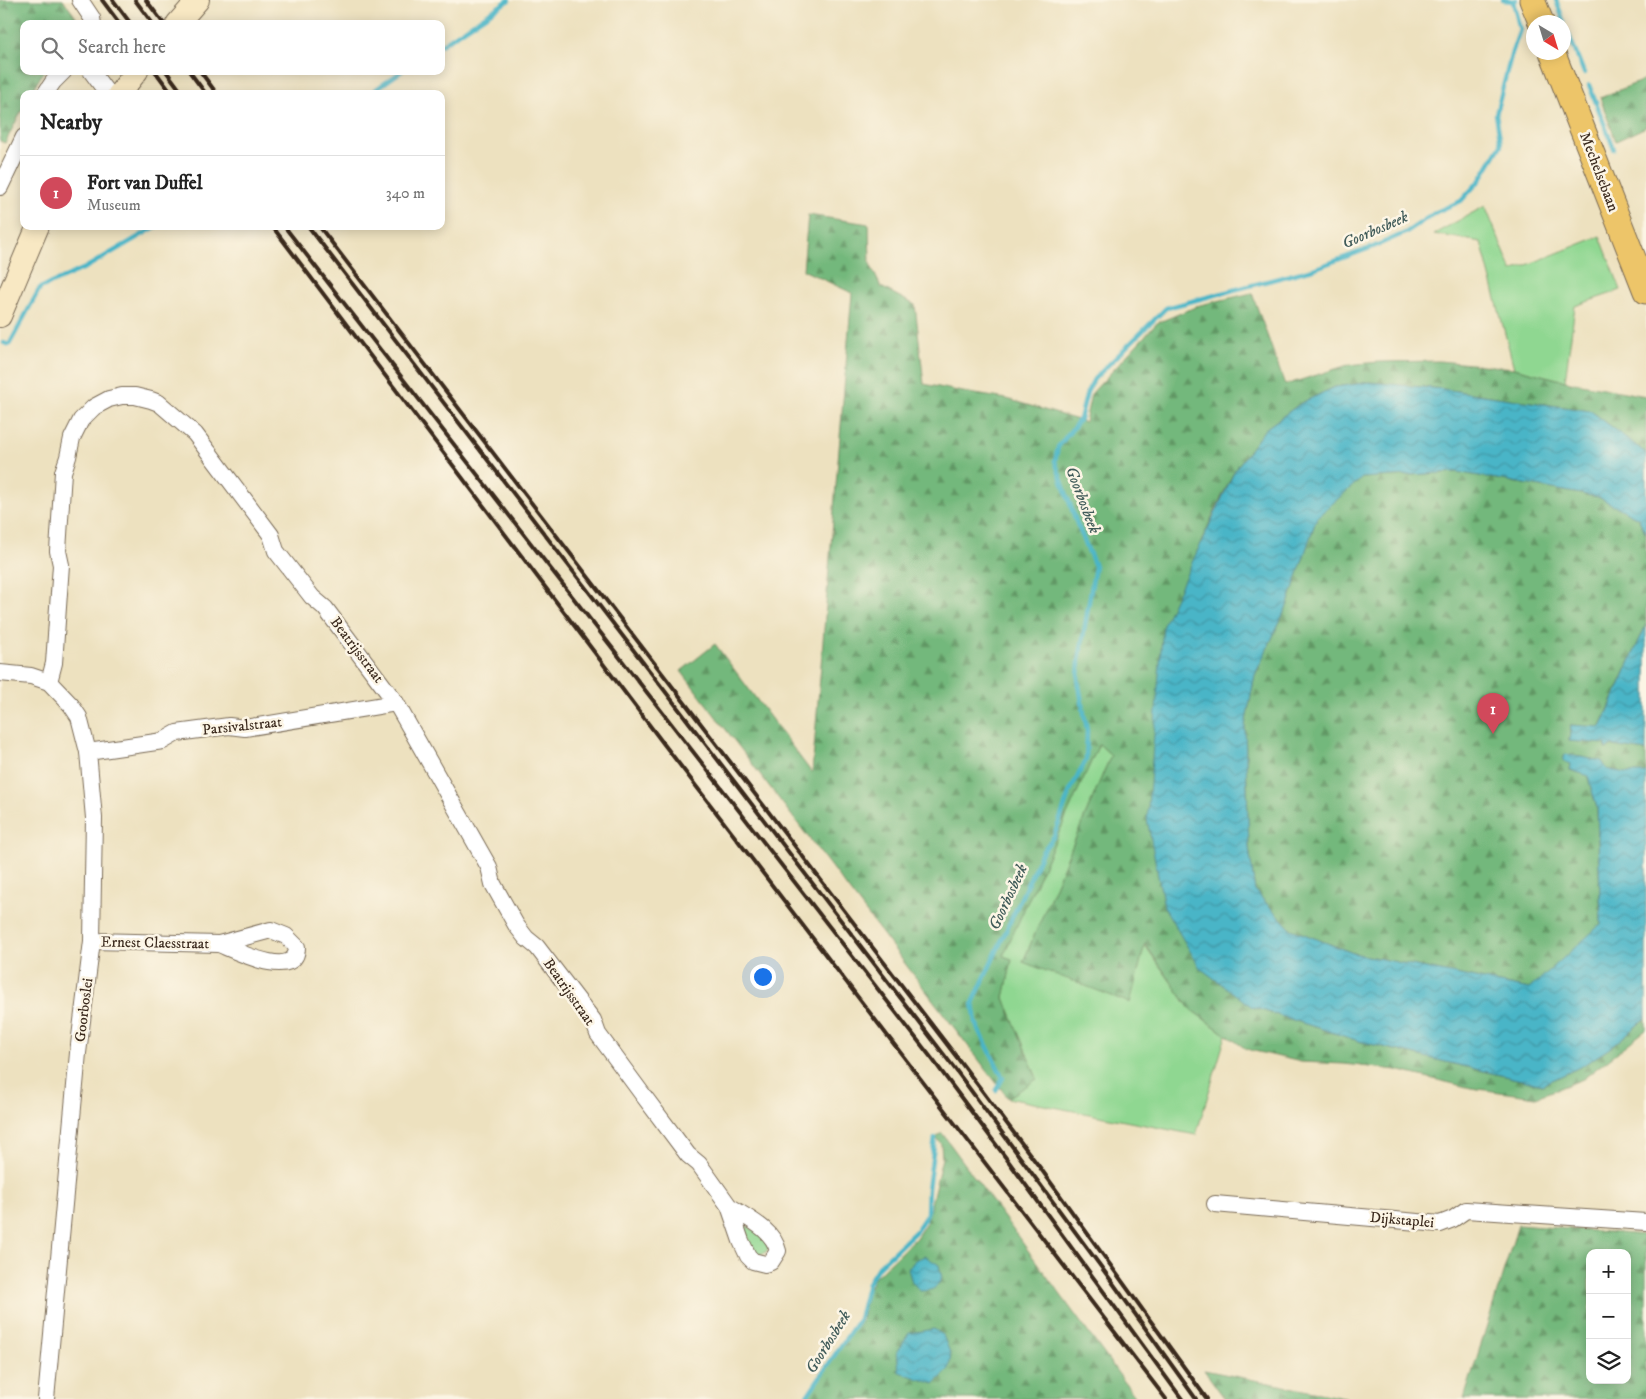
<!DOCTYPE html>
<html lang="en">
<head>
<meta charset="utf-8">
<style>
	:root { --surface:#fff; --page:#f2f2f2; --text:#222; --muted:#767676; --line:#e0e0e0; --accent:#d1495b }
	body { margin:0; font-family:"IM FELL DW Pica",serif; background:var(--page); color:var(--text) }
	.controls { position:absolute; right:15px; bottom:15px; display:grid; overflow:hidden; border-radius:10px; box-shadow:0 2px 12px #0003 }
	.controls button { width:45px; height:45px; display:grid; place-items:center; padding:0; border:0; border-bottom:1px solid var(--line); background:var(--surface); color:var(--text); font:25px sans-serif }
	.compass { position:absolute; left:1526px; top:15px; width:45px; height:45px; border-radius:50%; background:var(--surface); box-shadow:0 2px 12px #0003; rotate:142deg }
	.you { position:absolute; left:762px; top:976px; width:18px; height:18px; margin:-12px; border:4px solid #fff; border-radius:50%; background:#1a73e8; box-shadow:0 0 0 8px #1a73e833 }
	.badge { display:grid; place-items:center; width:32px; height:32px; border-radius:50%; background:var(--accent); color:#fff; font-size:16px; font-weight:700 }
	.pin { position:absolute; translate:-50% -41px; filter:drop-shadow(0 1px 2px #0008) }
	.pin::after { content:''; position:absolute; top:26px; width:18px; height:15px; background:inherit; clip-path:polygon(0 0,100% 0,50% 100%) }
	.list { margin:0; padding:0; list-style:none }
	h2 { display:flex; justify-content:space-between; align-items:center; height:65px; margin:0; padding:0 20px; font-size:21px }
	h2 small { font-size:16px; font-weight:400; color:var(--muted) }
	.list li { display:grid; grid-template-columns:32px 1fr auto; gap:15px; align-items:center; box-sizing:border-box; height:75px; padding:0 20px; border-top:1px solid var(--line) }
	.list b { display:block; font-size:19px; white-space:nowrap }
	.list p { margin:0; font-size:16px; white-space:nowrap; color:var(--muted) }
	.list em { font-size:16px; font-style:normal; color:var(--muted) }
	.icon { flex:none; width:28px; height:28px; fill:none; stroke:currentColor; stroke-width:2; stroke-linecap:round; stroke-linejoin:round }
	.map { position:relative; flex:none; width:1646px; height:1399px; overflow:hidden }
	.search { position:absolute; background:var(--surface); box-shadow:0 2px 12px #0003; left:20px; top:20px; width:425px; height:55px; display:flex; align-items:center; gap:12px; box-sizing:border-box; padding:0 18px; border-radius:10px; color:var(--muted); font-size:19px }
	.panel { position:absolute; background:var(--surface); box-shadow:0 2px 12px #0003; left:20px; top:90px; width:425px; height:140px; border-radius:10px }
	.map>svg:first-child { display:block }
</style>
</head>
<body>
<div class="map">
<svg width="1646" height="1399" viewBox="0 0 1646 1399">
	<defs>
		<pattern id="forest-firs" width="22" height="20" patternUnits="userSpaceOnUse" patternTransform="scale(1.25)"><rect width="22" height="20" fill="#73b87b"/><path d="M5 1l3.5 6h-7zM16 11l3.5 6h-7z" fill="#609664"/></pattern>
		<pattern id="water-waves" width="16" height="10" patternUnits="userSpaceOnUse" patternTransform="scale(1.25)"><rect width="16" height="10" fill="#4ab5c7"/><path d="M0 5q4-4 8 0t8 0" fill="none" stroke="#3f93a1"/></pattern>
	</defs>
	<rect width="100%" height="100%" fill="#fcf5e5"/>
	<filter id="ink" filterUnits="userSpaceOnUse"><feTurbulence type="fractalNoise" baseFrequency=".02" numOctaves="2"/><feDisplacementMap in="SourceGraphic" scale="10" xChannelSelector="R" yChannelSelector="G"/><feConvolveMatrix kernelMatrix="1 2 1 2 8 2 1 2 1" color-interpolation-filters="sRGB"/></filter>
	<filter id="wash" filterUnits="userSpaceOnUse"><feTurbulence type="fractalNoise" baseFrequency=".0096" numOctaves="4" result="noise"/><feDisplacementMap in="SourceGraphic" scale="20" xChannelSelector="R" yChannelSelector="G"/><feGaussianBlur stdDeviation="1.12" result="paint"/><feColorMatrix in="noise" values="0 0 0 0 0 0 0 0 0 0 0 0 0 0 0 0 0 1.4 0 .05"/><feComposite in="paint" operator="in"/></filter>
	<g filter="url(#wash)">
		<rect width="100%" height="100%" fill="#ede1bf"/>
		<g fill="#8fd791" stroke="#658058">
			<path d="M 1485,206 L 1512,271 L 1600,236 L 1621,290 L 1575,306 L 1565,381 L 1514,368 L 1481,242 L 1434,234 Z"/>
			<path d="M 1099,744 L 1111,755 L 1023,962 L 1144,944 L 1190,1009 L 1226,1035 L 1196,1135 L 1008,1098 L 1037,1078 L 1004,998 L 1012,959 L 1003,956 Z"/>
			<path d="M 741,1222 L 763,1236 L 769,1247 L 766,1252 L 758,1255 L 754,1253 Z"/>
		</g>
		<g fill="url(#forest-firs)" stroke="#57714c" fill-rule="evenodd">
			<path d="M 0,0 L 63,0 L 78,20 L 78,24 L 24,24 L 24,71 L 44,71 L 30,94 L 24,94 L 24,106 L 5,143 L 0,141 Z"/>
			<path d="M 1646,79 L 1646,127 L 1616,141 L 1600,98 Z"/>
			<path d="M 808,215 L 869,224 L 870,264 L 881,287 L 915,305 L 924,384 L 963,392 L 1007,399 L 1085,422 L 1091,394 L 1157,323 L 1200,305 L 1252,293 L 1285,385 L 1348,365 L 1378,362 L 1439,361 L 1514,368 L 1565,381 L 1646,396 L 1646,453 L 1591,411 L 1443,389 L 1370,382 L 1335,387 L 1301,403 L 1265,429 L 1235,470 L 1216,508 L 1197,552 L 1252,1007 L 1362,1042 L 1542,1085 L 1582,1066 L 1610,1048 L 1646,1018 L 1646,1030 L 1583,1079 L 1536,1097 L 1471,1088 L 1396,1070 L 1344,1064 L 1301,1062 L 1246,1049 L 1190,1009 L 1145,944 L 1130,1003 L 1023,962 L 1111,755 L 1099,744 L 1003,956 L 1012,959 L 1004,998 L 1037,1079 L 1008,1098 L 681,671 L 715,644 L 812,773 L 852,293 L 803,270 Z"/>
			<path d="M 1457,472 L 1598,497 L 1638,518 L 1646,533 L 1646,625 L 1600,728 L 1571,725 L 1569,741 L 1606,744 L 1605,749 L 1613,746 L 1646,751 L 1646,773 L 1626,773 L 1607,769 L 1602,761 L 1565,754 L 1563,760 L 1571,764 L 1570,770 L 1589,775 L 1589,781 L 1597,808 L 1601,925 L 1529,989 L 1353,953 L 1291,929 L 1255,891 L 1249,847 L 1245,726 L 1255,675 L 1288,604 L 1317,517 L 1361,478 Z"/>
			<path d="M 942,1133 L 1137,1399 L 806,1399 L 853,1330 L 862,1320 L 867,1293 L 874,1278 L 916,1238 L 927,1221 L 942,1158 L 941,1144 L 936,1138 Z"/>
			<path d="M 1518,1225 L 1646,1235 L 1646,1399 L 1464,1399 ZM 1590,1253 L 1627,1253 L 1627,1380 L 1590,1380 Z"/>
			<path d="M 1204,1370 L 1349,1399 L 1225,1399 Z"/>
		</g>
		<g fill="url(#water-waves)" stroke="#427072">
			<path d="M 1370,382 L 1443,389 L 1591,411 L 1646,453 L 1646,533 L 1638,518 L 1598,497 L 1457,472 L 1362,478 L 1317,517 L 1288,604 L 1255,675 L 1245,726 L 1249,847 L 1255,891 L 1291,929 L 1353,953 L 1529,989 L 1601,924 L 1597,808 L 1589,781 L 1589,776 L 1570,770 L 1571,764 L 1563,761 L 1565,754 L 1602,761 L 1607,769 L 1626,773 L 1646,773 L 1646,1018 L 1610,1048 L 1582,1066 L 1542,1085 L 1362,1042 L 1252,1007 L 1200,968 L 1164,907 L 1147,819 L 1163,625 L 1235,470 L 1265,429 L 1301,403 L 1335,387 Z"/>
			<path d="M 1646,625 L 1646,751 L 1613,746 L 1605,749 L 1606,744 L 1569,741 L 1571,725 L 1601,727 Z"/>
			<path d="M 925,1256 L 939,1265 L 942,1278 C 936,1289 933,1291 920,1291 L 912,1282 L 908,1269 L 915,1260 Z"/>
			<path d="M 934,1329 L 943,1335 L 951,1355 L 949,1370 L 934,1384 L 899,1372 L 897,1351 L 909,1333 Z"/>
		</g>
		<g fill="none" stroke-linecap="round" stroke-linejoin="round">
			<g stroke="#4ab5c7" stroke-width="4.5">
				<path d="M 1503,0 L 1513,1"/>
				<path d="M 1556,0 L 1564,22"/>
				<path d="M 1569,35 L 1584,73"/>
				<path d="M 441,45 L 509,0"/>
				<path d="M 1589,85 L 1614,149"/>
				<path d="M 369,94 L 402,71"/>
				<path d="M 4,343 L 9,345 L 40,288 L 85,268 L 157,226"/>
				<path d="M 996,1090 L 1003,1078 L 976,1023 L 973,1003 L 1042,852 L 1054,836 L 1070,791 L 1086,760 L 1087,730 L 1078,680 L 1079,661 L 1095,566 L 1077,524 L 1055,461 L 1058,447 L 1080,419 L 1087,392 L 1094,379 L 1166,308 L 1313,269 L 1373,247 L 1405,233 L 1436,212 L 1461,201 L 1480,180 L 1501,145 L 1496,114 L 1512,52 L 1520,30 L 1513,1 L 1516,0"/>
				<path d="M 805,1399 L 859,1319 L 868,1283 L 878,1267 L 916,1231 L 927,1214 L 928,1189 L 935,1138"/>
			</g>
		</g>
	</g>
	<g filter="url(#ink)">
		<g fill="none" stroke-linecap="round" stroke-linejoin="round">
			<defs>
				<g id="street">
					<path d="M 80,0 L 92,18 L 93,24"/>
					<path d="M 91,71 L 108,94"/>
					<path d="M 45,94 L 53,82 L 64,71"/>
					<path d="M 0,187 L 24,137"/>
					<path d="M 0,673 L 31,676 L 49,682 L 71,705 L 79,717 L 88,752 L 94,818 L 92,941 L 78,1053 L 46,1399"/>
					<path d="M 49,682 L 54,663 L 61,565 L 58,551 L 63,472 L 68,457 L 72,438 L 81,420 L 94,407 L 109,399 L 122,396 L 135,396 L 151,400 L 159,403 L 195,434 L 271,535 L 276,551 L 312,597 L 325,608 L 396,703 L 489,867 L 493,884 L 516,925 L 526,938 L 537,947 L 593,1020 L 598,1034 L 640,1091 L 688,1155 L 699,1164 L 729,1206 L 741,1241 L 748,1256 L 753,1261 L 765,1264 L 771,1262 L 778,1251 C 773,1229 747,1218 729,1206"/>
					<path d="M 88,752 L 163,741 L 177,733 L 229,726 L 245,728 L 396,703"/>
					<path d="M 92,941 L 219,944 L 271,930 L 286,936 L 297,947 C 297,982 234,950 219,944"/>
					<path d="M 1215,1204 L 1440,1224 L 1453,1219 L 1466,1210 L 1646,1222"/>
				</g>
				<g id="secondary">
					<path d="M 177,24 L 198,0"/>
					<path d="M 119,94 L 137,71"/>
					<path d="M 0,316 L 38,226"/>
				</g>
				<g id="primary">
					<path d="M 1532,0 L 1541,22"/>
					<path d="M 1552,52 L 1646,291"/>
				</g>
			</defs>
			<use href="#street" stroke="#796a56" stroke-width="18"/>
			<use href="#secondary" stroke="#796a56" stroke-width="24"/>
			<use href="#primary" stroke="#796a56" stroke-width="27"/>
			<use href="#street" stroke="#fff" stroke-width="16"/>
			<use href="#secondary" stroke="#f8e8c3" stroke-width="22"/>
			<use href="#primary" stroke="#edc569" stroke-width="25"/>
			<g stroke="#3b2a1e" stroke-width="4">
				<path d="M 102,0 L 120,24"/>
				<path d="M 113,0 L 131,24"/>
				<path d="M 135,0 L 153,24"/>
				<path d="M 146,0 L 164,24"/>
				<path d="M 155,71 L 172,94"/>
				<path d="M 166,71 L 183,94"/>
				<path d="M 189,71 L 206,94"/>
				<path d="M 200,71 L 217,94"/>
				<path d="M 272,226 L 663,743 L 1166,1399"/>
				<path d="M 284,226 L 933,1060 L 1009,1162 L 1182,1399"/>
				<path d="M 308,226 L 955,1069 L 1110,1279 L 1196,1399"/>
				<path d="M 319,226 L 962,1064 L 1041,1169 L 1207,1399"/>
			</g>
		</g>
	</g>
	<g text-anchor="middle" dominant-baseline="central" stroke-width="5" stroke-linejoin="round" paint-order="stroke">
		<g font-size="15" fill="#3b2a1e" stroke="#fcf5e5">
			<text transform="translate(1599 172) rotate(69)">Mechelsebaan</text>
			<text transform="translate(357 650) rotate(53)">Beatrijsstraat</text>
			<text transform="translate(242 726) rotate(-6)">Parsivalstraat</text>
			<text transform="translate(155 943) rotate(1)">Ernest Claesstraat</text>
			<text transform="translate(569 992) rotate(55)">Beatrijsstraat</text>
			<text transform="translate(84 1010) rotate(-83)">Goorboslei</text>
			<text transform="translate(1402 1220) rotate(5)">Dijkstaplei</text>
		</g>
		<g font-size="16" font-style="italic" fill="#405b59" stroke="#fcf5e5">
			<text transform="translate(1375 230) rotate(-24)">Goorbosbeek</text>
			<text transform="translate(1083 500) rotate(69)">Goorbosbeek</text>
			<text transform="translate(1008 897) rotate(-65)">Goorbosbeek</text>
			<text transform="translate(828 1342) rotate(-58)">Goorbosbeek</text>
		</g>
	</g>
</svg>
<div class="controls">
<button>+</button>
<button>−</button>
<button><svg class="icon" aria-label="layers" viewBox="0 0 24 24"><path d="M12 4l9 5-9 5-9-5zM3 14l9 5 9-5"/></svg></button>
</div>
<svg class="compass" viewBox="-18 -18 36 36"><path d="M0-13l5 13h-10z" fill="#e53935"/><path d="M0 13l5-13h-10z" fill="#767676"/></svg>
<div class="you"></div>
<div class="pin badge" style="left:1493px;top:734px">1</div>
<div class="search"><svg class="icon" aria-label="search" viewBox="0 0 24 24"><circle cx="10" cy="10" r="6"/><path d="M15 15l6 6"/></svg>Search here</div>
<section class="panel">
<h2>Nearby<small></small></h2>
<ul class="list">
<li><span class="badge">1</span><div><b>Fort van Duffel</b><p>Museum</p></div><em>340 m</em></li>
</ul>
</section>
</div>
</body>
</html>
